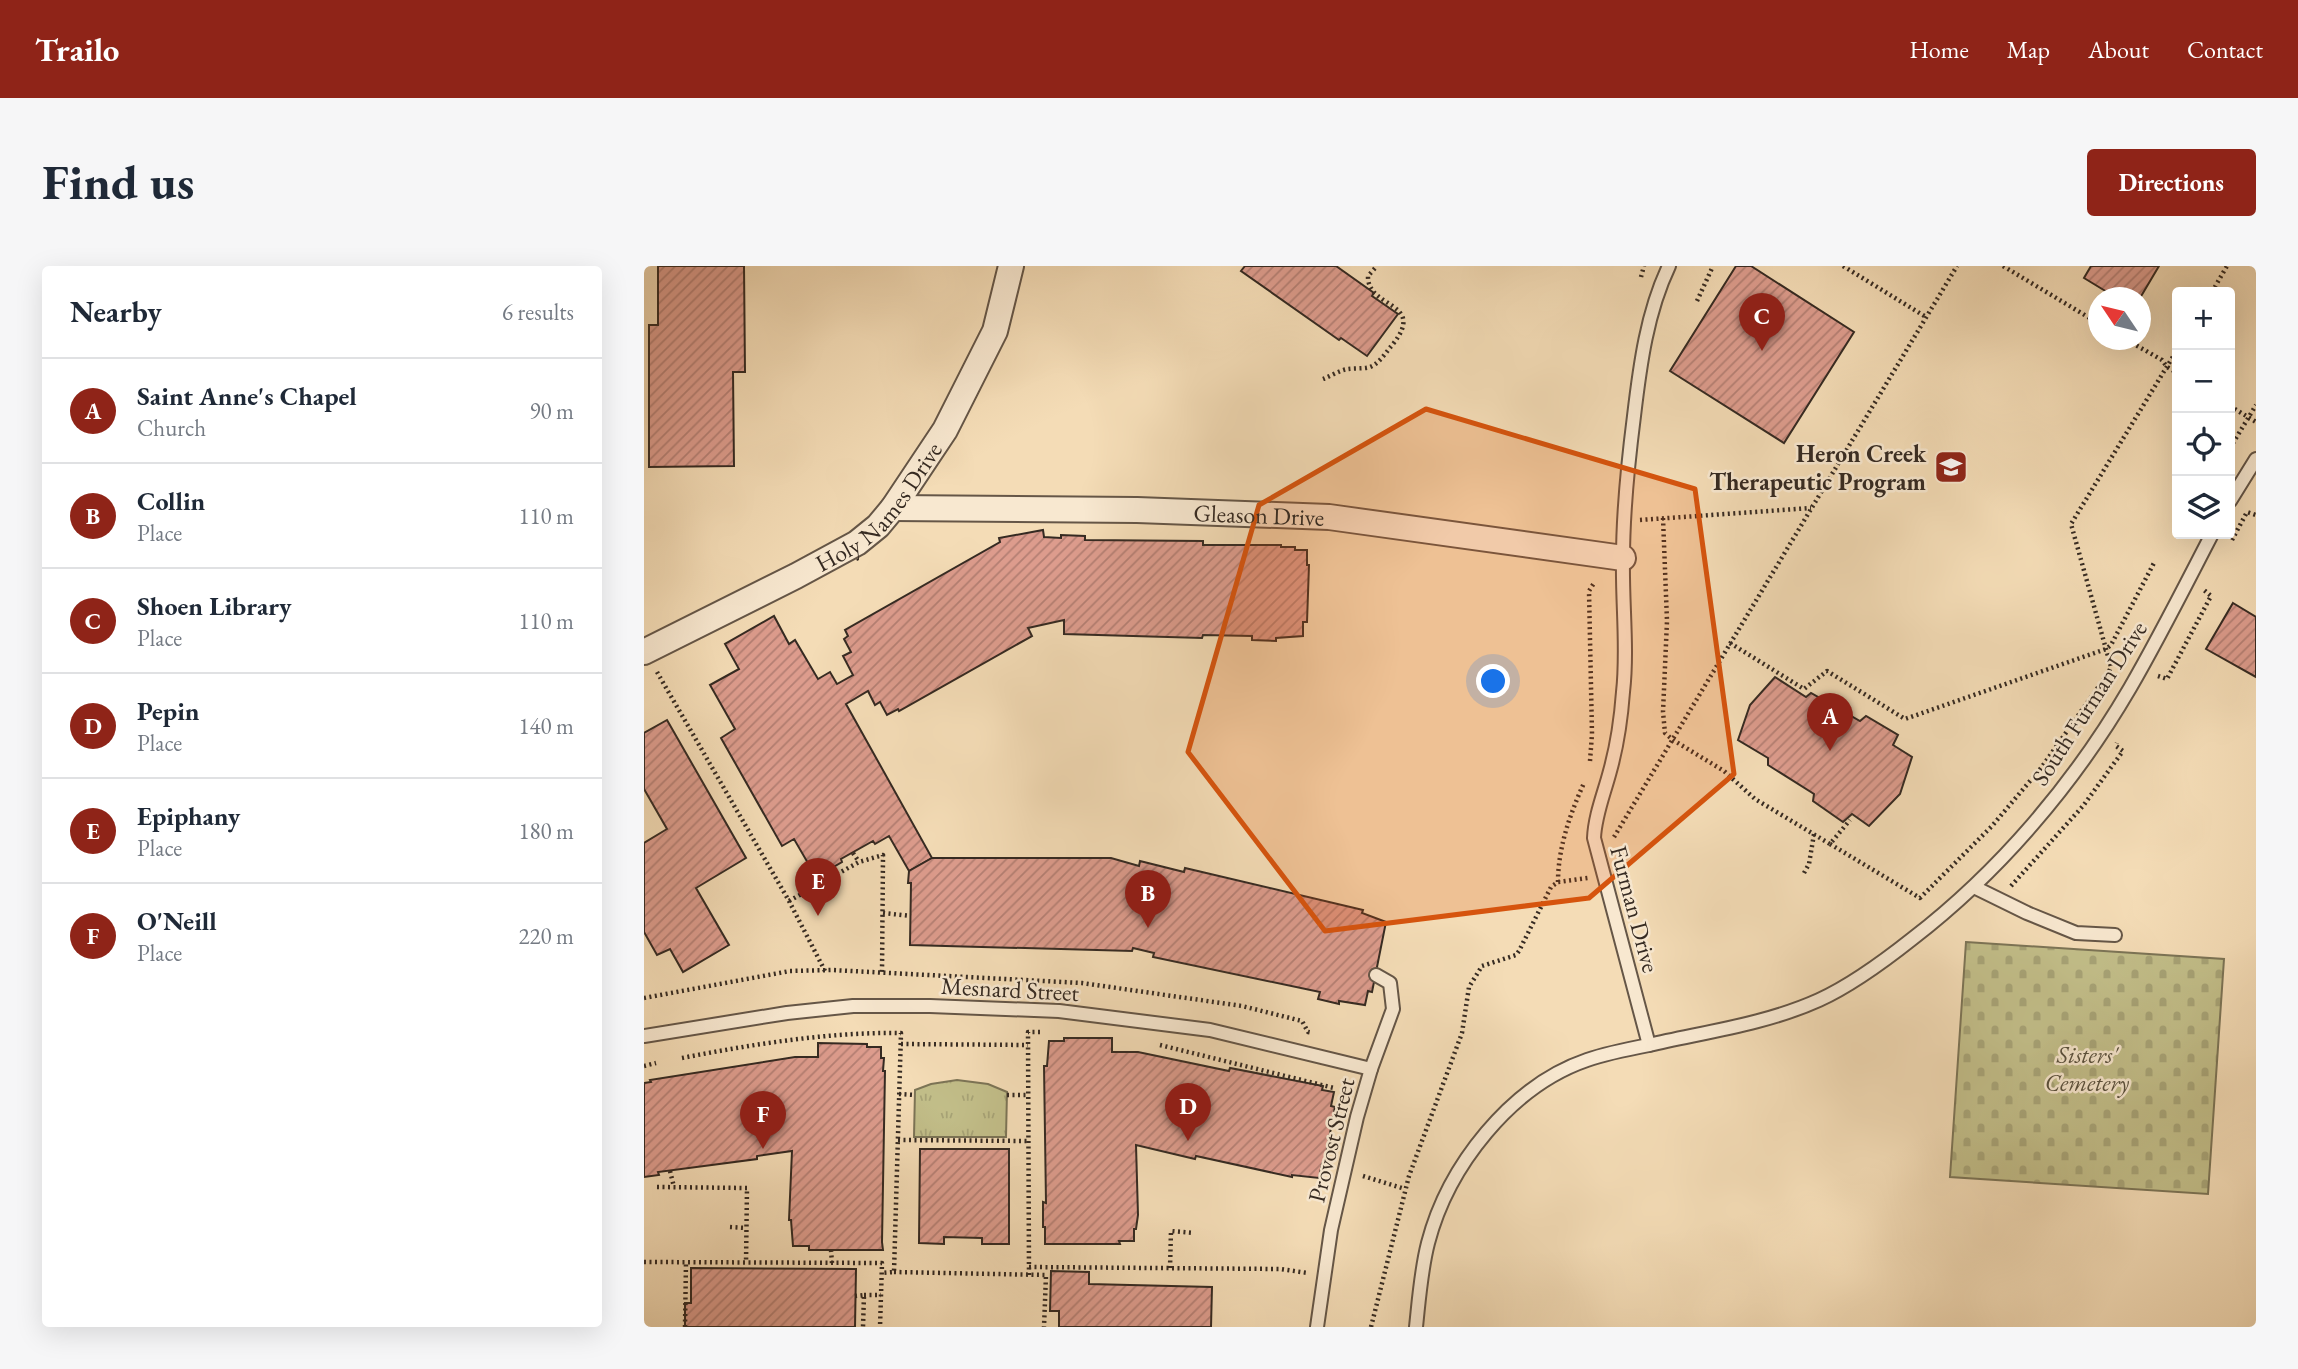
<!DOCTYPE html>
<html lang="en">
<head>
<meta charset="utf-8">
<style>
	:root { --surface:#fff; --page:#f6f6f7; --text:#1f2937; --muted:#747a83; --line:#e0e1e3; --accent:#8f2418 }
	body { margin:0; font-family:"EB Garamond",serif; background:var(--page); color:var(--text) }
	.controls { position:absolute; right:21px; top:21px; display:grid; overflow:hidden; border-radius:7px; box-shadow:0 7px 28px #0002 }
	.controls button { width:63px; height:63px; display:grid; place-items:center; padding:0; border:0; border-bottom:2px solid var(--line); background:var(--surface); color:var(--text); font:35px sans-serif }
	.compass { position:absolute; left:1444px; top:21px; width:63px; height:63px; border-radius:50%; background:var(--surface); box-shadow:0 7px 28px #0002; rotate:305deg }
	.you { position:absolute; left:850px; top:416px; width:24px; height:24px; margin:-18px; border:5px solid #fff; border-radius:50%; background:#1a73e8; box-shadow:0 0 0 10px #1a73e833 }
	.badge { display:grid; place-items:center; width:46px; height:46px; border-radius:50%; background:var(--accent); color:#fff; font-size:23px; font-weight:700 }
	.pin { position:absolute; translate:-50% -58px; filter:drop-shadow(0 2px 4px #0008) }
	.pin::after { content:''; position:absolute; top:37px; width:24px; height:21px; background:inherit; clip-path:polygon(0 0,100% 0,50% 100%) }
	.list { margin:0; padding:0; list-style:none }
	h2 { display:flex; justify-content:space-between; align-items:center; height:91px; margin:0; padding:0 28px; font-size:30px }
	h2 small { font-size:23px; font-weight:400; color:var(--muted) }
	.list li { display:grid; grid-template-columns:46px 1fr auto; gap:21px; align-items:center; box-sizing:border-box; height:105px; padding:0 28px; border-top:2px solid var(--line) }
	.list b { display:block; font-size:26px; white-space:nowrap }
	.list p { margin:0; font-size:23px; white-space:nowrap; color:var(--muted) }
	.list em { font-size:23px; font-style:normal; color:var(--muted) }
	.icon { flex:none; width:38px; height:38px; fill:none; stroke:currentColor; stroke-width:2; stroke-linecap:round; stroke-linejoin:round }
	.map { position:relative; flex:none; width:1612px; height:1061px; overflow:hidden; border-radius:7px }
	header { display:flex; align-items:center; gap:42px; box-sizing:border-box; height:98px; padding:0 35px; background:var(--accent); color:#fff }
	header strong { font-size:33px }
	nav { display:flex; gap:38px; margin-inline-start:auto; font-size:24px }
	.intro { display:flex; align-items:center; justify-content:space-between; box-sizing:border-box; height:168px; padding:0 42px }
	h1 { margin:0; font-size:49px }
	.button { padding:18px 32px; border-radius:7px; background:var(--accent); color:#fff; font-size:24px; font-weight:700 }
	main { display:flex; gap:42px; padding:0 42px }
	aside { flex:1; background:var(--surface); border-radius:7px; box-shadow:0 7px 28px #0002 }
	.map>svg:first-child { display:block }
</style>
</head>
<body>
<header>
<strong>Trailo</strong>
<nav><a>Home</a><a>Map</a><a>About</a><a>Contact</a></nav>
</header>
<div class="intro"><h1>Find us</h1><a class="button">Directions</a></div>
<main>
<aside>
<h2>Nearby<small>6 results</small></h2>
<ul class="list">
<li><span class="badge">A</span><div><b>Saint Anne's Chapel</b><p>Church</p></div><em>90 m</em></li>
<li><span class="badge">B</span><div><b>Collin</b><p>Place</p></div><em>110 m</em></li>
<li><span class="badge">C</span><div><b>Shoen Library</b><p>Place</p></div><em>110 m</em></li>
<li><span class="badge">D</span><div><b>Pepin</b><p>Place</p></div><em>140 m</em></li>
<li><span class="badge">E</span><div><b>Epiphany</b><p>Place</p></div><em>180 m</em></li>
<li><span class="badge">F</span><div><b>O'Neill</b><p>Place</p></div><em>220 m</em></li>
</ul>
</aside>
<div class="map">
<svg width="1612" height="1061" viewBox="0 0 1612 1061">
	<defs>
		<pattern id="grass-tufts" width="24" height="20" patternUnits="userSpaceOnUse" patternTransform="scale(1.75)"><rect width="24" height="20" fill="#c2be89"/><path d="M3 7l-1-3M5 7V3M7 7l1-3M15 17l-1-3M17 17v-4M19 17l1-3" fill="none" stroke="#a7a376"/></pattern>
		<pattern id="cemetery-stones" width="16" height="16" patternUnits="userSpaceOnUse" patternTransform="scale(1.75)"><rect width="16" height="16" fill="#c2be89"/><path d="M2 7V4a2 2 0 0 1 4 0v3zM10 15v-3a2 2 0 0 1 4 0v3z" fill="#a7a376"/></pattern>
		<pattern id="building-hatch" width="6" height="6" patternUnits="userSpaceOnUse" patternTransform="scale(1.75)"><rect width="6" height="6" fill="#dd9c8d"/><path d="M-1 1l2-2M0 6l6-6M5 7l2-2" fill="none" stroke="#b47f73"/></pattern>
	</defs>
	<rect width="100%" height="100%" fill="#f4dcb6"/>
	<filter id="stains"><feTurbulence type="fractalNoise" baseFrequency=".00286" numOctaves="4"/><feColorMatrix values="0 0 0 0 .2 0 0 0 0 .09 0 0 0 0 .02 0 0 0 .5 -.17"/></filter>
	<radialGradient id="worn" r=".72"><stop offset=".6" stop-color="#630" stop-opacity="0"/><stop offset="1" stop-color="#630" stop-opacity=".3"/></radialGradient>
	<path fill="url(#grass-tufts)" stroke="#7c7456" stroke-width="2" d="M 313,814 L 344,818 L 363,826 L 362,871 L 270,871 L 271,824 L 287,818 Z"/>
	<path fill="url(#cemetery-stones)" stroke="#7c7456" stroke-width="2" d="M 1322,676 L 1580,693 L 1564,928 L 1306,911 Z"/>
	<g fill="url(#building-hatch)" stroke="#352a22" stroke-width="2">
		<path d="M 14,0 L 100,0 L 101,106 L 89,106 L 90,200 L 5,201 L 5,59 L 14,59 Z"/>
		<path d="M 601,0 L 692,0 L 730,27 L 728,30 L 754,48 L 723,90 L 697,72 L 695,74 L 597,5 Z"/>
		<path d="M 1092,0 L 1107,0 L 1210,66 L 1140,177 L 1026,105 Z"/>
		<path d="M 1447,0 L 1515,0 L 1496,32 L 1473,32 L 1440,12 Z"/>
		<path d="M 399,264 L 400,271 L 417,272 L 417,269 L 441,270 L 441,274 L 559,275 L 559,279 L 637,279 L 637,281 L 651,281 L 651,284 L 663,284 L 663,299 L 665,299 L 663,356 L 659,356 L 659,370 L 632,372 L 632,375 L 608,374 L 608,370 L 559,369 L 558,372 L 420,368 L 420,354 L 384,362 L 388,370 L 255,445 L 254,443 L 243,449 L 236,436 L 231,439 L 224,425 L 202,438 L 288,592 L 265,605 L 245,570 L 231,578 L 229,575 L 197,593 L 198,596 L 172,611 L 150,573 L 138,580 L 77,472 L 91,463 L 66,419 L 95,403 L 81,378 L 130,350 L 145,378 L 151,374 L 174,413 L 186,406 L 193,418 L 209,409 L 199,390 L 207,386 L 200,373 L 204,370 L 201,364 L 356,276 L 355,272 Z"/>
		<path d="M 1589,337 L 1612,351 L 1612,411 L 1562,383 Z"/>
		<path d="M 1131,411 L 1162,431 L 1167,427 L 1216,455 L 1222,450 L 1254,469 L 1249,479 L 1268,491 L 1256,528 L 1225,560 L 1208,548 L 1199,556 L 1169,535 L 1170,528 L 1124,499 L 1124,492 L 1094,474 L 1106,439 Z"/>
		<path d="M 23,454 L 102,592 L 52,622 L 85,679 L 39,706 L 26,683 L 13,689 L 0,666 L 0,577 L 23,563 L 0,523 L 0,467 Z"/>
		<path d="M 288,592 L 467,592 L 495,600 L 496,595 L 540,606 L 541,602 L 719,644 L 718,647 L 742,656 L 728,726 L 724,725 L 721,739 L 695,735 L 695,738 L 674,733 L 676,726 L 509,691 L 510,687 L 489,682 L 488,685 L 266,679 L 267,617 L 264,617 L 265,605 Z"/>
		<path d="M 420,772 L 468,772 L 468,786 L 494,786 L 585,805 L 586,802 L 679,820 L 678,824 L 690,826 L 687,840 L 691,841 L 680,899 L 678,898 L 675,912 L 648,909 L 648,911 L 552,890 L 551,893 L 492,879 L 494,949 L 492,963 L 490,963 L 490,975 L 475,975 L 476,978 L 401,978 L 401,961 L 399,961 L 399,936 L 402,937 L 400,800 L 403,800 L 405,775 L 420,775 Z"/>
		<path d="M 174,777 L 223,778 L 223,781 L 237,781 L 237,792 L 240,792 L 239,805 L 241,805 L 238,976 L 239,984 L 165,984 L 165,980 L 149,980 L 147,954 L 145,954 L 148,885 L 113,890 L 113,893 L 14,906 L 15,909 L 0,911 L 0,817 L 7,816 L 6,814 L 151,791 L 174,791 Z"/>
		<path d="M 276,883 L 365,883 L 365,978 L 338,978 L 338,972 L 300,971 L 300,978 L 275,977 Z"/>
		<path d="M 47,1002 L 212,1003 L 211,1061 L 41,1061 L 41,1037 L 47,1037 Z"/>
		<path d="M 407,1005 L 445,1006 L 445,1018 L 568,1021 L 567,1061 L 415,1061 L 415,1045 L 406,1045 Z"/>
	</g>
	<g fill="none" stroke-linecap="round" stroke-linejoin="round">
		<defs>
			<g id="lane">
				<path d="M 1586,235 L 1612,193"/>
				<path d="M 1330,621 L 1383,647 L 1432,667 L 1471,669"/>
				<path d="M 0,770 L 143,747 L 209,740 L 286,740 L 415,745 L 566,764 L 727,803"/>
				<path d="M 1005,779 C 1061,766 1122,758 1175,734 C 1208,719 1239,696 1268,673 C 1355,606 1430,518 1486,422 C 1515,372 1541,320 1568,268"/>
				<path d="M 673,1061 L 687,964 L 713,851 L 727,803 L 749,743 L 746,717 L 732,709"/>
				<path d="M 772,1061 C 775,1033 777,1004 784,977 C 804,900 867,820 943,794 C 963,787 984,783 1005,779 L 950,572 C 951,549 960,528 966,505 C 973,480 977,453 979,426 C 984,383 978,337 979,293 C 979,245 984,197 990,150 C 996,99 1003,46 1025,0"/>
			</g>
			<g id="street">
				<path id="s1" d="M 249,242 L 493,244 L 685,251 L 979,292"/>
				<path id="s2" d="M 0,386 L 152,310 L 213,277 L 234,260 L 249,242 L 301,164 L 351,65 L 367,0"/>
			</g>
		</defs>
		<use href="#lane" stroke="#655647" stroke-width="16"/>
		<use href="#street" stroke="#655647" stroke-width="28"/>
		<g stroke="#352a22" stroke-width="4.5" stroke-dasharray="2 3.5" stroke-linecap="butt">
			<path d="M 1199,0 L 1282,51"/>
			<path d="M 1359,0 L 1454,57"/>
			<path d="M 997,11 L 1000,0"/>
			<path d="M 1568,26 L 1583,0"/>
			<path d="M 1053,35 L 1069,0"/>
			<path d="M 1483,74 L 1518,94 L 1523,101 L 1533,107"/>
			<path d="M 679,113 C 687,110 696,104 704,103 C 711,102 719,103 726,101 C 736,97 742,86 749,78 C 783,35 723,43 724,10 L 733,0"/>
			<path d="M 1586,140 L 1612,156"/>
			<path d="M 1586,182 L 1612,139"/>
			<path d="M 1019,252 L 1023,355 L 1019,446 L 1021,467 L 1029,474 L 1080,505 L 1111,533 L 1186,578 L 1206,554"/>
			<path d="M 996,254 L 1167,242"/>
			<path d="M 1531,262 L 1533,258"/>
			<path d="M 1588,274 L 1603,246 L 1612,249"/>
			<path d="M 1086,377 L 1160,423 L 1183,405 L 1261,453 L 1462,383 L 1467,379 L 1511,295"/>
			<path d="M 13,406 L 145,635 L 181,705"/>
			<path d="M 1463,410 L 1467,401 L 1427,258 L 1533,84"/>
			<path d="M 1514,410 L 1523,413 L 1567,330 L 1560,324"/>
			<path d="M 946,495 L 948,468 L 945,325 L 950,317"/>
			<path d="M 970,571 L 1313,0"/>
			<path d="M 1186,578 L 1276,632 L 1348,560 L 1397,502 L 1462,410"/>
			<path d="M 209,587 L 215,596"/>
			<path d="M 1160,607 L 1165,598 L 1170,568"/>
			<path d="M 914,616 C 914,582 926,548 940,517"/>
			<path d="M 1367,620 L 1439,540 L 1479,485 L 1472,480 L 1473,477"/>
			<path d="M 145,635 L 215,596 L 239,589 L 238,707"/>
			<path d="M 239,647 L 267,650"/>
			<path d="M 0,732 L 146,705 L 188,704 L 438,717 L 598,740 L 658,755 L 664,766 L 669,767"/>
			<path d="M 257,778 L 384,779"/>
			<path d="M 516,779 L 690,822"/>
			<path d="M 38,792 C 110,778 184,766 257,767 L 250,1006 L 237,1007"/>
			<path d="M 0,800 L 12,797"/>
			<path d="M 255,828 L 271,829"/>
			<path d="M 363,829 L 384,829"/>
			<path d="M 254,874 L 385,875"/>
			<path d="M 26,905 L 30,921"/>
			<path d="M 719,910 L 761,923"/>
			<path d="M 13,921 L 103,922 L 102,997"/>
			<path d="M 86,961 L 102,962"/>
			<path d="M 187,984 L 188,997"/>
			<path d="M 0,996 L 238,997 L 236,1061"/>
			<path d="M 385,1001 L 636,1003 L 664,1007"/>
			<path d="M 526,1002 L 527,965 L 550,967"/>
			<path d="M 250,1006 L 402,1009 L 400,1061"/>
			<path d="M 385,1009 L 384,766 L 396,766"/>
			<path d="M 220,1029 L 237,1029"/>
			<path d="M 211,1030 L 220,1029 L 219,1061"/>
			<path d="M 41,1061 L 42,996"/>
			<path d="M 727,1061 L 765,910 L 818,767 L 825,721 L 838,700 L 872,689 L 875,685 L 907,621 L 914,616 L 944,612"/>
		</g>
		<use href="#lane" stroke="#f8e8d0" stroke-width="12"/>
		<use href="#street" stroke="#f8e8d0" stroke-width="24"/>
	</g>
	<path fill="#d6540e" fill-opacity="0.2" stroke="#d6540e" stroke-width="5" stroke-linejoin="round" d="M 782,143 L 1051,223 L 1090,508 L 945,632 L 681,665 L 544,486 L 615,239 Z"/>
	<defs>
		<symbol id="school-square" viewBox="-11 -11 22 22"><rect x="-9" y="-9" width="18" height="18" rx="4" fill="#8f2418" stroke="#f8e8d0"/><path d="M0-5L7-2L0 1L-7-2ZM-4 1L0 2.5L4 1V4Q0 6-4 4Z" fill="#fff"/></symbol>
	</defs>
	<g fill-rule="evenodd">
		<use href="#school-square" x="1288" y="182" width="38" height="38"/>
	</g>
	<g text-anchor="middle" dominant-baseline="central" stroke-width="5" stroke-linejoin="round" paint-order="stroke">
		<g font-size="24" font-weight="bold" fill="#352a22" stroke="#f8e8d0" text-anchor="end">
			<text x="1282" y="187">Heron Creek<tspan x="1282" dy="28">Therapeutic Program</tspan></text>
		</g>
		<g font-size="24" fill="#352a22" stroke="#f8e8d0">
			<text stroke="none"><textPath href="#s2" startOffset="280">Holy Names Drive</textPath></text>
			<text stroke="none"><textPath href="#s1" startOffset="366">Gleason Drive</textPath></text>
			<text transform="translate(1445 437) rotate(-57)">South Furman Drive</text>
			<text transform="translate(991 643) rotate(75)">Furman Drive</text>
			<text transform="translate(366 723) rotate(3)">Mesnard Street</text>
			<text transform="translate(687 874) rotate(-76)">Provost Street</text>
		</g>
		<g font-size="24" font-style="italic" fill="#584f3c" stroke="#f8e8d0">
			<text x="1443" y="788">Sisters'<tspan x="1443" dy="28">Cemetery</tspan></text>
		</g>
	</g>
	<rect width="100%" height="100%" filter="url(#stains)"/>
	<rect width="100%" height="100%" fill="url(#worn)"/>
</svg>
<div class="controls">
<button>+</button>
<button>−</button>
<button><svg class="icon" aria-label="locate" viewBox="0 0 24 24"><circle cx="12" cy="12" r="6"/><path d="M12 2v4M12 18v4M2 12h4M18 12h4"/></svg></button>
<button><svg class="icon" aria-label="layers" viewBox="0 0 24 24"><path d="M12 4l9 5-9 5-9-5zM3 14l9 5 9-5"/></svg></button>
</div>
<svg class="compass" viewBox="-18 -18 36 36"><path d="M0-13l5 13h-10z" fill="#e53935"/><path d="M0 13l5-13h-10z" fill="#747a83"/></svg>
<div class="you"></div>
<div class="pin badge" style="left:1186px;top:485px">A</div>
<div class="pin badge" style="left:504px;top:662px">B</div>
<div class="pin badge" style="left:1118px;top:85px">C</div>
<div class="pin badge" style="left:544px;top:875px">D</div>
<div class="pin badge" style="left:174px;top:650px">E</div>
<div class="pin badge" style="left:119px;top:883px">F</div>
</div>
</main>
</body>
</html>
